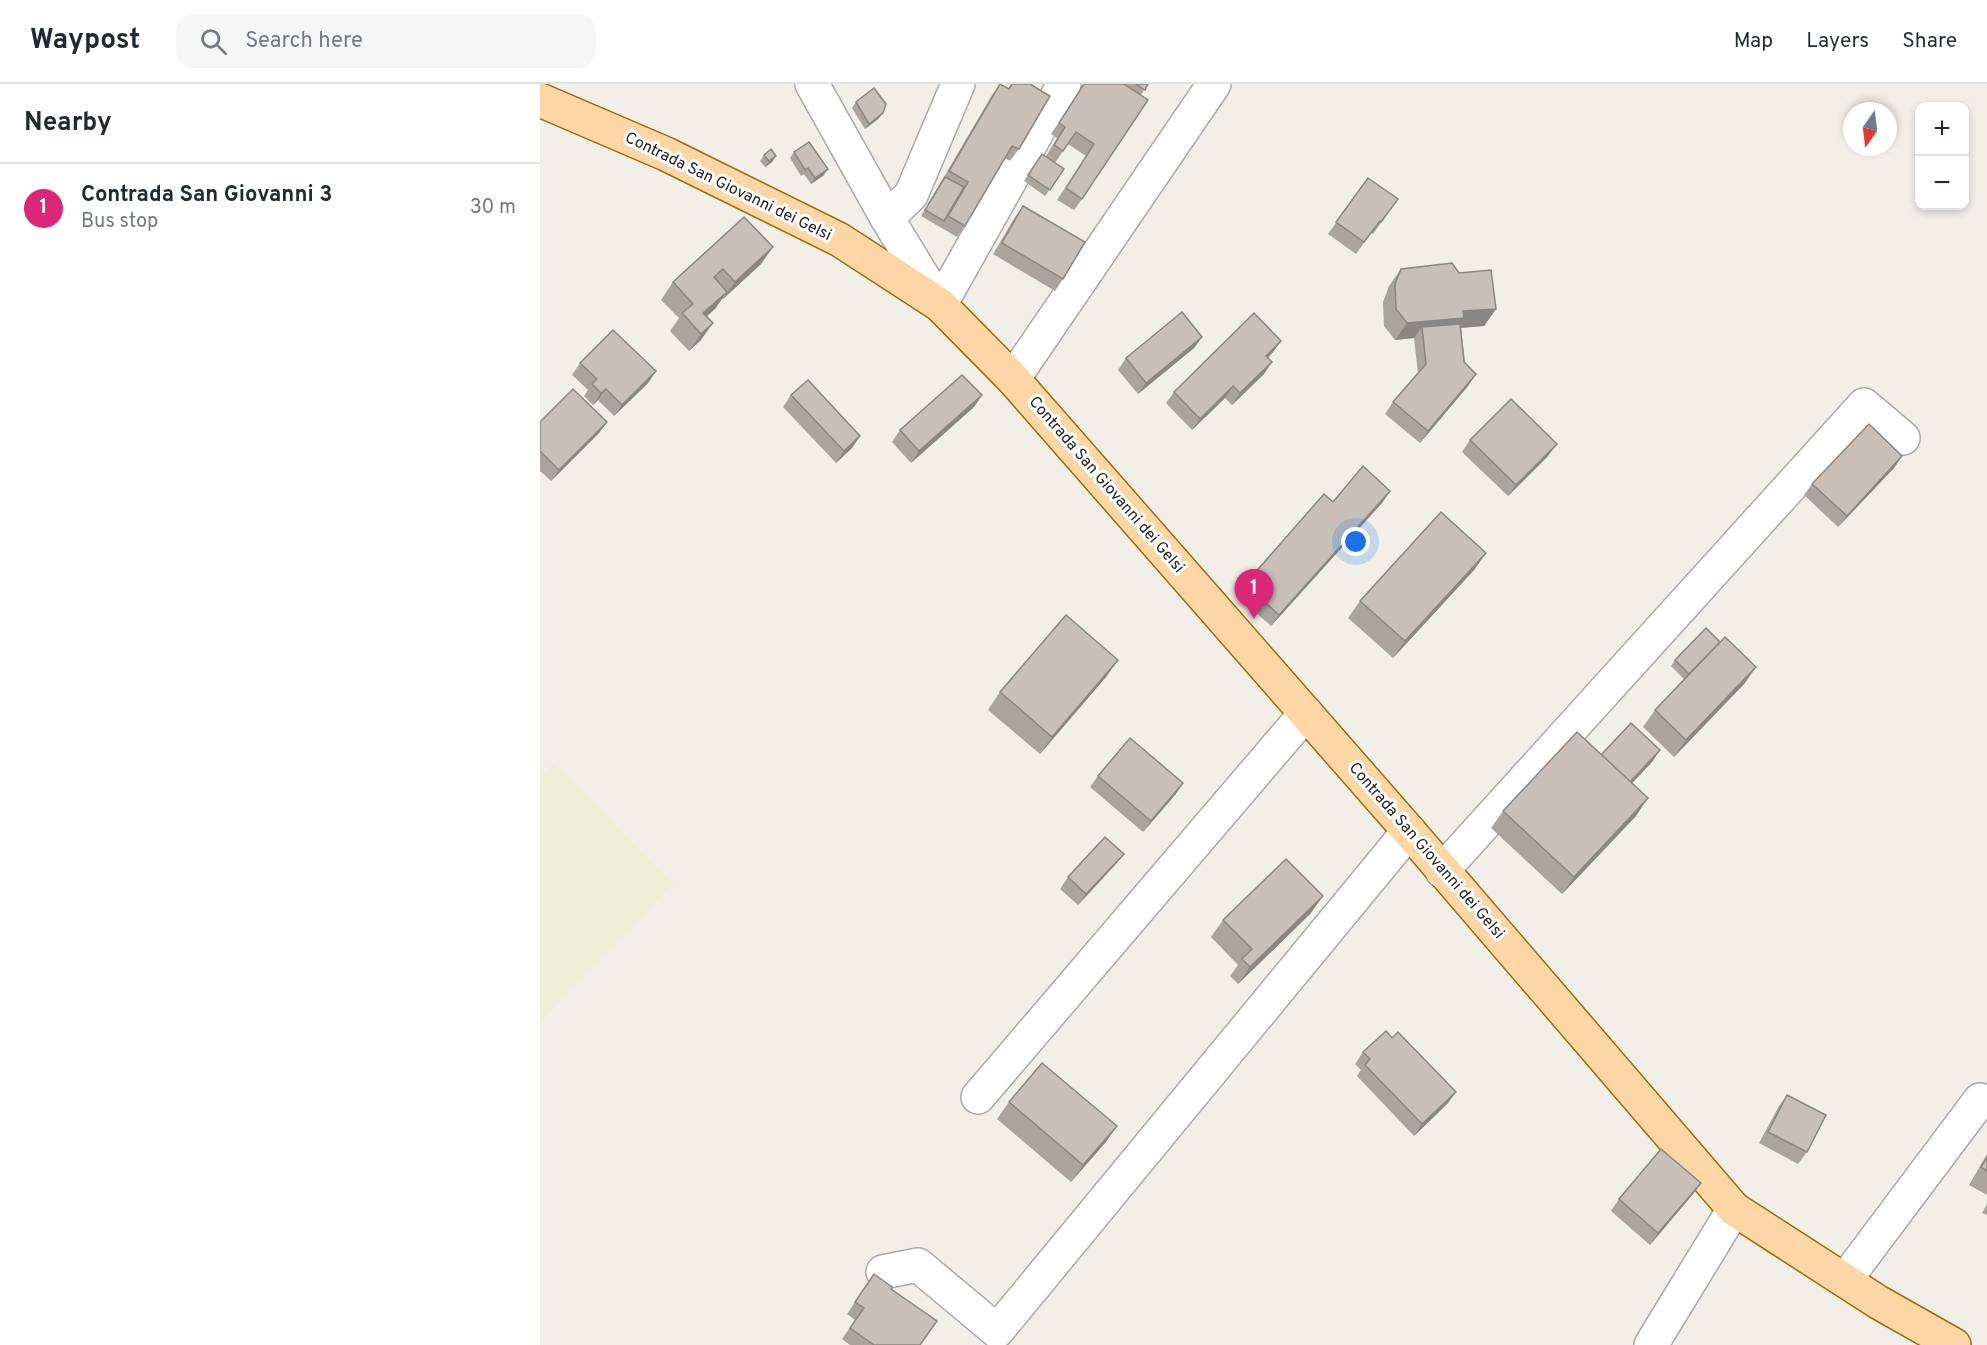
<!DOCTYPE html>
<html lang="en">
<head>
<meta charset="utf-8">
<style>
	:root { --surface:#fff; --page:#f6f6f7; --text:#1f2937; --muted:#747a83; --line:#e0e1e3; --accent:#db2777 }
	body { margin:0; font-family:Overpass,sans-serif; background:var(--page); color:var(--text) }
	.controls { position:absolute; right:18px; top:18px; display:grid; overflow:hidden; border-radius:12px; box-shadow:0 3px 9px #0003 }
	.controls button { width:54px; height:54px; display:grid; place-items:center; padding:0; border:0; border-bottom:2px solid var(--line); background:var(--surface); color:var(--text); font:30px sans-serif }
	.compass { position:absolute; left:1303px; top:18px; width:54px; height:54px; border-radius:50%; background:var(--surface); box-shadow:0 3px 9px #0003; rotate:194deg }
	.you { position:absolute; left:816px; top:458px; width:21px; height:21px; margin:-15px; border:4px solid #fff; border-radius:50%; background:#1a73e8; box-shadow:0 0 0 9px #1a73e833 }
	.badge { display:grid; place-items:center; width:39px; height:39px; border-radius:50%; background:var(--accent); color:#fff; font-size:20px; font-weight:700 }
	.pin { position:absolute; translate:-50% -50px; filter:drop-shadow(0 2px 3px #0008) }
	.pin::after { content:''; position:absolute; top:32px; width:21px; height:18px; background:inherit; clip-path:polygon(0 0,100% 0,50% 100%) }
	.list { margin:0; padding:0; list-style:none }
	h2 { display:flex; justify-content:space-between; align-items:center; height:78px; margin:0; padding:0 24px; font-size:26px }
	h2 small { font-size:20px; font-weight:400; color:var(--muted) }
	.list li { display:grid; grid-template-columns:39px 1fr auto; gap:18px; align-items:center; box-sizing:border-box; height:90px; padding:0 24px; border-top:2px solid var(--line) }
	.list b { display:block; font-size:22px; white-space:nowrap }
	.list p { margin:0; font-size:20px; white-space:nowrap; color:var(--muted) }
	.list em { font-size:20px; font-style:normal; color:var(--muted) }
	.icon { flex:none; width:33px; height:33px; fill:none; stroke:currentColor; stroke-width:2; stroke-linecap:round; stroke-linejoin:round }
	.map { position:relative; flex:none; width:1447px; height:1261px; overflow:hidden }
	header { display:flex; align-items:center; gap:36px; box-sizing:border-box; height:84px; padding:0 30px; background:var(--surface); border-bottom:2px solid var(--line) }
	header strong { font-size:28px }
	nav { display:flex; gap:33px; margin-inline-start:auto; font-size:21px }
	.search { width:420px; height:54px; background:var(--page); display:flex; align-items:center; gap:15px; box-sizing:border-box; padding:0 21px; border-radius:18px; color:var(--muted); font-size:22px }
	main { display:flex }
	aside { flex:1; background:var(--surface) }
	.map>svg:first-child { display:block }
</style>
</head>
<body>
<header>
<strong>Waypost</strong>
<div class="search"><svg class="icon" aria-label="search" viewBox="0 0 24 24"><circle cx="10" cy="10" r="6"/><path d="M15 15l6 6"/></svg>Search here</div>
<nav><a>Map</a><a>Layers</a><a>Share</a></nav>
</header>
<main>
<aside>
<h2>Nearby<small></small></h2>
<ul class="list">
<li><span class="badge">1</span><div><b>Contrada San Giovanni 3</b><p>Bus stop</p></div><em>30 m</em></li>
</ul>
</aside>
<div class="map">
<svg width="1447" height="1261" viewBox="0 0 1447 1261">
	<rect width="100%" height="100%" fill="#f2efe9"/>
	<path fill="#eef0d5" d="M 14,679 L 134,800 L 0,938 L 0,692 Z"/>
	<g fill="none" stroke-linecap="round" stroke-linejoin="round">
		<defs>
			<g id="minor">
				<path d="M 272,0 L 347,134 L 400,221 L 524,0"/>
				<path d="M 347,134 L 371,111 L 418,0"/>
				<path d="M 473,295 L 674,0"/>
				<path d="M 902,787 L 1324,321 L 1363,354"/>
				<path d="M 438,1013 L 766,629"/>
				<path d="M 343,1188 L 378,1181 L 457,1247 L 869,747"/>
				<path d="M 1305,1196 L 1440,1016"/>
				<path d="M 1111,1261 L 1194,1125"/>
			</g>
			<path id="major" d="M 0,16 L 126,70 L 300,156 L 400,221 L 473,295 L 869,747 L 1194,1125 L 1338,1218 L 1414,1261"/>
		</defs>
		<use href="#minor" stroke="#a9a9a9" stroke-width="36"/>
		<use href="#major" stroke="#a06b00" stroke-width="36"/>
		<use href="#minor" stroke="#fff" stroke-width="33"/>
		<use href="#major" stroke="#fcd6a4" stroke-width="33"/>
	</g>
	<g fill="#aba49e">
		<path d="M 460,0 L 468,5 L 471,0 L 490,0 L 479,65 L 470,77 L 465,74 L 425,142 L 417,153 L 381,132 L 452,11 Z"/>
		<path d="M 544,0 L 608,0 L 601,11 L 542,115 L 534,126 L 517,116 L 546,72 L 528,60 L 515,79 L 524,85 L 505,112 L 484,97 L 502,70 L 506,72 L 517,54 L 511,50 Z"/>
		<path d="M 316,18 L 343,29 L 338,35 L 325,45 L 312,24 Z"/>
		<path d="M 254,68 L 284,91 L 271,100 L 264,90 L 261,92 L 250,74 Z"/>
		<path d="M 224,71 L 236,72 L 232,78 L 225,83 L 220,77 Z"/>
		<path d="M 828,94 L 858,115 L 833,150 L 831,149 L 816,170 L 788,150 Z"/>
		<path d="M 483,122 L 523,195 L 515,207 L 453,170 L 475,133 Z"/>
		<path d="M 204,133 L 221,180 L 183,215 L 182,214 L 175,225 L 166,232 L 161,256 L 149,267 L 130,247 L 139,234 L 121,216 L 133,198 Z"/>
		<path d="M 861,185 L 919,189 L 956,225 L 944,242 L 921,244 L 928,302 L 880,359 L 845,330 L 853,318 L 878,290 L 874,254 L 855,256 L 844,242 L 843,218 L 849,202 Z"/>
		<path d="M 662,253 L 654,264 L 598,310 L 578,286 L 586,274 Z"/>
		<path d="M 741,257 L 733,268 L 728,274 L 724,290 L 692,321 L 685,314 L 652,346 L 626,319 L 634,308 Z"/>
		<path d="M 40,279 L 116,287 L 108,299 L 74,332 L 58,316 L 53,321 L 44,312 L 48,306 L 32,291 Z"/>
		<path d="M 251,311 L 320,352 L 312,364 L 296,379 L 243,323 Z"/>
		<path d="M 442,311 L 434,323 L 371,379 L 352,358 L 360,346 Z"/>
		<path d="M 0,338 L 67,338 L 59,349 L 11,397 L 0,387 Z"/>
		<path d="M 930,356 L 1008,372 L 968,412 L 922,368 Z"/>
		<path d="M 1362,372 L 1354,384 L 1298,443 L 1264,411 L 1272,400 Z"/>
		<path d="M 850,407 L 842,419 L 731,542 L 696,511 L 705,500 Z"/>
		<path d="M 946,469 L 934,486 L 853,574 L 808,534 L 820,517 Z"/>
		<path d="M 1180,558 L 1216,583 L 1204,600 L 1134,673 L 1103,643 L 1115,626 L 1144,595 L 1131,582 L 1135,576 Z"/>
		<path d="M 578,576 L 566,593 L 500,670 L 448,626 L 460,608 Z"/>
		<path d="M 1120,666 L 1112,678 L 1092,699 L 1096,732 L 1022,810 L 951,744 L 963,727 Z"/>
		<path d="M 558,692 L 643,699 L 635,711 L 603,748 L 550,703 Z"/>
		<path d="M 575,781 L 538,821 L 520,805 L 528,793 Z"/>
		<path d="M 771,829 L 698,900 L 690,892 L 698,881 L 671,853 L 683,836 Z"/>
		<path d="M 823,968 L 908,1019 L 874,1052 L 817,992 L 821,986 L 815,980 Z"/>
		<path d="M 1247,1011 L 1267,1068 L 1258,1080 L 1219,1059 L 1239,1022 Z"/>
		<path d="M 469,1018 L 577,1042 L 565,1059 L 531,1098 L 457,1035 Z"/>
		<path d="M 1447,1070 L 1447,1111 L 1429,1101 Z"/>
		<path d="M 1161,1099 L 1153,1110 L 1110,1161 L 1071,1127 L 1079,1115 Z"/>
		<path d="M 1447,1120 L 1447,1131 L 1442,1129 Z"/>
		<path d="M 334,1190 L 351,1205 L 380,1261 L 310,1261 L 302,1255 L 315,1236 L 307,1230 Z"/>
	</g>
	<g fill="#8b8681">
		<path d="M 343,29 L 338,35 L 325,45 L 329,40 Z"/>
		<path d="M 236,72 L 232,78 L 225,83 L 229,77 Z"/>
		<path d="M 288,85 L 284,91 L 271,100 L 275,94 Z"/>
		<path d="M 233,163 L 221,180 L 183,215 L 195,198 Z"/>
		<path d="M 187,208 L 175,225 L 155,243 L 163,229 Z"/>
		<path d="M 956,225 L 944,242 L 918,244 L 882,243 L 874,254 L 855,256 L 867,239 L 923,227 Z"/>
		<path d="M 173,239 L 161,256 L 149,267 L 161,250 Z"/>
		<path d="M 662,253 L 654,264 L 598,310 L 606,299 Z"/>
		<path d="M 741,257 L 733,268 L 718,283 L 726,272 Z"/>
		<path d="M 732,278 L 724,290 L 692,321 L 700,309 Z"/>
		<path d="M 116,287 L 108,299 L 74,332 L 82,321 Z"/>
		<path d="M 936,290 L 928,302 L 880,359 L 888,347 Z"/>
		<path d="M 693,302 L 685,314 L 652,346 L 660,335 Z"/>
		<path d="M 66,305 L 58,316 L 53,321 L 61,309 Z"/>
		<path d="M 442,311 L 434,323 L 371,379 L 379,367 Z"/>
		<path d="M 67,338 L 59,349 L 11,397 L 19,386 Z"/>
		<path d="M 320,352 L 312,364 L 296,379 L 304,367 Z"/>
		<path d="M 1017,360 L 1008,372 L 968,412 L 976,401 Z"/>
		<path d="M 1362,372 L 1354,384 L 1298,443 L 1307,432 Z"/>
		<path d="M 850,407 L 842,419 L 731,542 L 739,531 Z"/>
		<path d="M 946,469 L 934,486 L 853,574 L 865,557 Z"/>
		<path d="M 578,576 L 566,593 L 500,670 L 512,653 Z"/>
		<path d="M 1216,583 L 1204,600 L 1134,673 L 1146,656 Z"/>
		<path d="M 1120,666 L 1112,678 L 1078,714 L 1086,703 Z"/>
		<path d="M 643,699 L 635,711 L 603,748 L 611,737 Z"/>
		<path d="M 1108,714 L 1096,732 L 1022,810 L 1034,793 Z"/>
		<path d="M 584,770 L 575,781 L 538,821 L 546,810 Z"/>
		<path d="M 783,812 L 771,829 L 698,900 L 710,883 Z"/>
		<path d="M 916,1008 L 908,1019 L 874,1052 L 882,1040 Z"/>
		<path d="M 577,1042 L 565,1059 L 531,1098 L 543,1081 Z"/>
		<path d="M 1161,1099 L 1153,1110 L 1110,1161 L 1118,1149 Z"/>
	</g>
	<g fill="#c7bfb8" stroke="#8b8681" stroke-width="1.5">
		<path d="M 460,0 L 469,5 L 472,0 L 490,0 L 510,12 L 479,65 L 472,62 L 425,142 L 408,132 L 428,98 L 409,87 Z"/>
		<path d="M 544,0 L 584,0 L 608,16 L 542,115 L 526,104 L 554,60 L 536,48 L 523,67 L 514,61 L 525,43 L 519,39 Z"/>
		<path d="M 596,0 L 608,0 L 605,6 Z"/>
		<path d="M 334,4 L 346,20 L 343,29 L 329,40 L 316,18 Z"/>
		<path d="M 269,58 L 288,85 L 275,94 L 268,84 L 265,86 L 254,68 Z"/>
		<path d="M 231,65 L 236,72 L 229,77 L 224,71 Z"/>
		<path d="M 502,70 L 524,85 L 510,106 L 488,91 Z"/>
		<path d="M 405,93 L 424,103 L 404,137 L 385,126 Z"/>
		<path d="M 828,94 L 858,115 L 841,138 L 840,137 L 824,158 L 796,138 Z"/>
		<path d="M 483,122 L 545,158 L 523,195 L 462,159 Z"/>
		<path d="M 204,133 L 233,163 L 195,198 L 183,185 L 174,193 L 187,208 L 163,229 L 173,239 L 161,250 L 142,229 L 153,220 L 133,198 Z"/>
		<path d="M 912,179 L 919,189 L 951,186 L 956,225 L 923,227 L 924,234 L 867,239 L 856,225 L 855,200 L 861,185 Z"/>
		<path d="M 642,228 L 662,253 L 606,299 L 586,274 Z"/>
		<path d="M 714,229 L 741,257 L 726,272 L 732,278 L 700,309 L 693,302 L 660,335 L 634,308 Z"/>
		<path d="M 920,240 L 924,278 L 936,290 L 888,347 L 853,318 L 886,280 L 882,243 Z"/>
		<path d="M 73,246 L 116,287 L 82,321 L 66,305 L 61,309 L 52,300 L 57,295 L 40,279 Z"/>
		<path d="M 422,291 L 442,311 L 379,367 L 360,346 Z"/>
		<path d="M 268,296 L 320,352 L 304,367 L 251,311 Z"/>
		<path d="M 33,305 L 67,338 L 19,386 L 0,367 L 0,338 Z"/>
		<path d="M 971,315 L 1017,360 L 976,401 L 930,356 Z"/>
		<path d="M 1329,340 L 1362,372 L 1307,432 L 1272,400 Z"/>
		<path d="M 823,382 L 850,407 L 739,531 L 705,500 L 784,410 L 793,418 Z"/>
		<path d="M 901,428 L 946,469 L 865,557 L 820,517 Z"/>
		<path d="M 526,531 L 578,576 L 512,653 L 460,608 Z"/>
		<path d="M 1166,544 L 1180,558 L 1149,590 L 1135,576 Z"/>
		<path d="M 1185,553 L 1216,583 L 1146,656 L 1115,626 Z"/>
		<path d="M 1091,639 L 1120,666 L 1090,698 L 1061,671 Z"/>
		<path d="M 1037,648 L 1108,714 L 1034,793 L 963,727 Z"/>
		<path d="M 590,654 L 643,699 L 611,737 L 558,692 Z"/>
		<path d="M 565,753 L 584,770 L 546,810 L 528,793 Z"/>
		<path d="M 746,775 L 783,812 L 710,883 L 702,875 L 712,865 L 683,836 Z"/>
		<path d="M 846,947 L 852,954 L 858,948 L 916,1008 L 882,1040 L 825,981 L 830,975 L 823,968 Z"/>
		<path d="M 502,979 L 577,1042 L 543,1081 L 469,1018 Z"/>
		<path d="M 1247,1011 L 1286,1031 L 1267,1068 L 1228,1048 Z"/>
		<path d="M 1121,1065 L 1161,1099 L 1118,1149 L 1079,1115 Z"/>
		<path d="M 1447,1073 L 1447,1087 L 1441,1083 Z"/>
		<path d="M 334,1190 L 352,1203 L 351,1205 L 397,1237 L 380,1261 L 334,1261 L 310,1244 L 324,1224 L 315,1218 Z"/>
	</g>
	<g text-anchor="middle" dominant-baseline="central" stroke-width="6" stroke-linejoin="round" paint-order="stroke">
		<g font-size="16" fill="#222" stroke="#fff">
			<text transform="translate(188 103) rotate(26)">Contrada San Giovanni dei Gelsi</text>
			<text transform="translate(566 401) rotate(49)">Contrada San Giovanni dei Gelsi</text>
			<text transform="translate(886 767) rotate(49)">Contrada San Giovanni dei Gelsi</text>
		</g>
	</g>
</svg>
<div class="controls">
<button>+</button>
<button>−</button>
</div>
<svg class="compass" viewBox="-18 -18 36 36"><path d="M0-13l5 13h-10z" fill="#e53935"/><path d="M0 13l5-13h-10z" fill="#747a83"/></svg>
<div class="you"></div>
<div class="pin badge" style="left:714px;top:535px">1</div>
</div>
</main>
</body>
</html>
